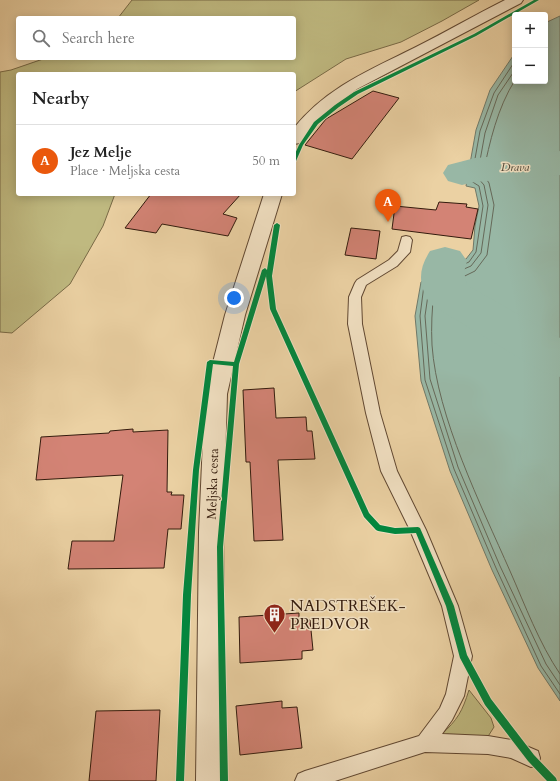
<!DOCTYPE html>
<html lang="en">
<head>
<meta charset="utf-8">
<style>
	:root { --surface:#fff; --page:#f6f6f6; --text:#222; --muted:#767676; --line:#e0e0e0; --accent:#ea580c }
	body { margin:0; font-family:Cardo,serif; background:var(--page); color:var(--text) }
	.controls { position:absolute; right:12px; top:12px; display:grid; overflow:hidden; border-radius:4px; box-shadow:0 2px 10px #0003 }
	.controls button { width:36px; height:36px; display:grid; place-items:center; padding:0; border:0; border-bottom:1px solid var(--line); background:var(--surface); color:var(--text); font:20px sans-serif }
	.you { position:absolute; left:234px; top:298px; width:14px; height:14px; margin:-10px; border:3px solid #fff; border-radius:50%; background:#1a73e8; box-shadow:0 0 0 6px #1a73e833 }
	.badge { display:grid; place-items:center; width:26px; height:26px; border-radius:50%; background:var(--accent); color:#fff; font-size:13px; font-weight:700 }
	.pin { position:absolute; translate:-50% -33px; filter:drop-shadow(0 1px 2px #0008) }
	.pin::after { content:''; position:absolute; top:21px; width:14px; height:12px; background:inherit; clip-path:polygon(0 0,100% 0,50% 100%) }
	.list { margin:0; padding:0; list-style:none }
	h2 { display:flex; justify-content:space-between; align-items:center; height:52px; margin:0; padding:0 16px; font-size:17px }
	h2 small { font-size:13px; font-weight:400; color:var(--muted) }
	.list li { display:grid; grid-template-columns:26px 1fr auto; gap:12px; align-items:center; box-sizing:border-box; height:72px; padding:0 16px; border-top:1px solid var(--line) }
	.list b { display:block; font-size:15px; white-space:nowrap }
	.list p { margin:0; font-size:13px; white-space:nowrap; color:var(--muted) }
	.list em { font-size:13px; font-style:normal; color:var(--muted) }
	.icon { flex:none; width:22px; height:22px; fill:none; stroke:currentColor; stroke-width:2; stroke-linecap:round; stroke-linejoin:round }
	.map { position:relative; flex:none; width:560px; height:781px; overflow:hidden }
	.search { position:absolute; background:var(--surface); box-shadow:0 2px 10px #0003; left:16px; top:16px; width:280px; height:44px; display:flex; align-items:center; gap:10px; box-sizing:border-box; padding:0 14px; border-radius:4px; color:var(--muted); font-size:15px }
	.panel { position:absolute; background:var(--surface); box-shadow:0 2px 10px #0003; left:16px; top:72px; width:280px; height:124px; border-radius:4px }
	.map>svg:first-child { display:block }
</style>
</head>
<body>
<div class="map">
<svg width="560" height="781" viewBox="0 0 560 781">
	<rect width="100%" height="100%" fill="#ebd1a3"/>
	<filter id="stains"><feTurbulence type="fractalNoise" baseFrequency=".005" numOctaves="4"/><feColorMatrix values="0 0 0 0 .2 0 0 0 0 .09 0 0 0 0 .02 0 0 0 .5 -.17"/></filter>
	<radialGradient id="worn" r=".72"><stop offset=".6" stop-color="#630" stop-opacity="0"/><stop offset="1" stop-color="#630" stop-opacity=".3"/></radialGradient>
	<g fill="#bfb980" stroke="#796a46">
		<path d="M 132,0 L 479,0 L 442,21 L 401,42 L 346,59 L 294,92 L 294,74 L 18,74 L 18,194 L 115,194 L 103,226 L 70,284 L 12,333 L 0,332 L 0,72 L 11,70 L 46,58 L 294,58 L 294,18 L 118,18 Z"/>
		<path d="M 469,690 L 491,718 L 494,727 L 487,738 L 441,735 C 458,719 462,712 469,690 Z"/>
	</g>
	<path fill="#98b7a5" stroke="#707968" d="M 560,16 L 560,701 L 538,668 L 492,570 L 450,471 L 421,381 L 415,316 L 421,282 L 441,269 L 466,259 L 473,250 L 475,226 L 479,206 L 475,188 L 466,186 L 476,130 L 490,90 L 515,53 L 515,81 L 545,81 L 545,23 Z"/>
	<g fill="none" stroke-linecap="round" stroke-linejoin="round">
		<g stroke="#666959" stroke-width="1">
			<path d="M 515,61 L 494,93 L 480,131 L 471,181 L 479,186 L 483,206 L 476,252 L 469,262 L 443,273 L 424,285 L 420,316 L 425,380 L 454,469 L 496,568 L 541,666 L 560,694"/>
			<path d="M 515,70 L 498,95 L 485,133 L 477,177 L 484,185 L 488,205 L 481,253 L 471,266 L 445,277 L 429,288 L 425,316 L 430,379 L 458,467 L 500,566 L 546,664 L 560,685"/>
			<path d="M 515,80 C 497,109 490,141 483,174 L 489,183 L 494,205 L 487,255 L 475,271 L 434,291 C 432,309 431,327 432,345 C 437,417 481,505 510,571 C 525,605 539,643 560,674"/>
		</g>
		<g fill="#98b7a5" fill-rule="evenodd">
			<path d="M 560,151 L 560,175 L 475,182 L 462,185 L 448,181 L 443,173 L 448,165 L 475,158 Z"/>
			<path d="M 445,247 L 460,251 L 467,261 L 464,272 L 467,285 L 560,338 L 560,377 L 543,372 L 430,304 C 418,284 418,270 430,251 Z"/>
		</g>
	</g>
	<g fill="#d38375" stroke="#331b0d">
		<path d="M 373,91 L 399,98 L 352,159 L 305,145 L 326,119 Z"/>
		<path d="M 151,194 L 241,194 L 223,214 L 237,218 L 228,236 L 162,224 L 156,233 L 125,228 Z"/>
		<path d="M 439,202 L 467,204 L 466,207 L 478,209 L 471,239 L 392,229 L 395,206 L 436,210 Z"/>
		<path d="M 351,228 L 380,231 L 376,259 L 345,255 Z"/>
		<path d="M 274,388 L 276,418 L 306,417 L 307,431 L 312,431 L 315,459 L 278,460 L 283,540 L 254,541 L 250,462 L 246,462 L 243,390 Z"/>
		<path d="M 133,429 L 133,432 L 168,430 L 167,492 L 172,492 L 171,495 L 184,495 L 181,529 L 168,529 L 164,568 L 68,569 L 72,541 L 114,541 L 123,475 L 36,480 L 41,437 L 109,433 L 110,431 Z"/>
		<path d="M 299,613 L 299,620 L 310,620 L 313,650 L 302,651 L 302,659 L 240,663 L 239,617 Z"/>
		<path d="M 282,701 L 282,708 L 297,707 L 302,748 L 240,755 L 236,706 Z"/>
		<path d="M 160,710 L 156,781 L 89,781 L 96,711 Z"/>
	</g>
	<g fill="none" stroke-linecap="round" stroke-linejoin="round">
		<defs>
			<path id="service" d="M 406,236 L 410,237 L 412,240 L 410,252 L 397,266 L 366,285 L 361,297 L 362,324 L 380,413 L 397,471 L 426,530 L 458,606 L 472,656 L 464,696 L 452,720 L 442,734 L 488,736 L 512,740 L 538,751 L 540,758 L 538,765 L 531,767 L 511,758 L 488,754 L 425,752 L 335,781 L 295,781 L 298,774 L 305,771 L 419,736 L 440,708 L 446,694 L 454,656 L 442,606 L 410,530 L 381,471 L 366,413 L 348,324 L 349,297 L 355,283 L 357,280 L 389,260 L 398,251 L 402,237 Z"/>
			<g id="tertiary">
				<path d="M 505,0 L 523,0 L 521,3 L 357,89 L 328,111 L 300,143 L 294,144 L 294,128 C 327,87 370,70 416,47 C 446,32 475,15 505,0 Z"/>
				<path d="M 264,194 L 282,194 L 245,315 L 227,394 L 223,532 L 226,781 L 196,781 L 199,532 L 205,394 L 225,315 Z"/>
			</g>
		</defs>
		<use href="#service" stroke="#614832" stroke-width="2"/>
		<use href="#tertiary" stroke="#614832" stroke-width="2"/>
		<use href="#service" fill="#f2e1c3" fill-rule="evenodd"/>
		<use href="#tertiary" fill="#f2e1c3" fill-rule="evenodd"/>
		<defs>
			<g id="cycleway">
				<path d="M 534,0 L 539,0 L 476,36 L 358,94 L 339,107 L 318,124 L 303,145 L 296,161 L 294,162 L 294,156 L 299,145 L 314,122 L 335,105 L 354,92 L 474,34 Z"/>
				<path d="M 277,223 L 280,225 L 272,276 L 276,309 L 369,513 L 380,525 L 395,528 L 418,527 L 420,528 L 454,606 L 467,655 L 491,699 L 534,755 L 556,778 L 557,781 L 547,781 L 528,761 L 485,705 L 460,658 L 446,606 L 416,533 L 395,534 L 378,531 L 376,530 L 364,517 L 270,309 L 266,276 L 267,273 L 239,364 L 223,547 L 228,781 L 220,781 L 217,547 L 233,366 L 213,364 L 199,470 L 191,595 L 184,781 L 176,781 L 183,595 L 193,470 L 207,362 L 210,360 L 234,362 L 262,270 L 265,268 L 267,270 L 274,225 Z"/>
			</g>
		</defs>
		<use href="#cycleway" stroke="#f2e1c3" stroke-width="2"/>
		<use href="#cycleway" fill="#00873e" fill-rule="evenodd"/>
	</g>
	<defs>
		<symbol id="building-pin" viewBox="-11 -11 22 30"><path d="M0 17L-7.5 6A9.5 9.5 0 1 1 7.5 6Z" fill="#8f2418" stroke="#f2e1c3"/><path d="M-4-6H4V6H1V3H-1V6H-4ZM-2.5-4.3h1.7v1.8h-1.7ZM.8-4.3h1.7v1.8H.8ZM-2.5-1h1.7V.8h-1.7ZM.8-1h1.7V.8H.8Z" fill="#fff"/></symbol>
	</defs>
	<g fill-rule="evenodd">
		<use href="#building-pin" x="262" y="602" width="25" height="34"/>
	</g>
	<g text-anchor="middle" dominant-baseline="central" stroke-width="3" stroke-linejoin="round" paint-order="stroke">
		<g font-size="12" font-style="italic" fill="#514a3b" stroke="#f2e1c3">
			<text x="515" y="167">Drava</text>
		</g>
		<g font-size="13" fill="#331b0d" stroke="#f2e1c3">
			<text transform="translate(213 484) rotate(-88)">Meljska cesta</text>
		</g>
		<g font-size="16" fill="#331b0d" stroke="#f2e1c3" text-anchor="start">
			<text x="290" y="606">NADSTREŠEK-<tspan x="290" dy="18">PREDVOR</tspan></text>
		</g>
	</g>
	<rect width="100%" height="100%" filter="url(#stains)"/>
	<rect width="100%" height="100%" fill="url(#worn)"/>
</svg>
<div class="controls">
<button>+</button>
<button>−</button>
</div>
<div class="you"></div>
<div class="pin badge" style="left:388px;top:222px">A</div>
<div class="search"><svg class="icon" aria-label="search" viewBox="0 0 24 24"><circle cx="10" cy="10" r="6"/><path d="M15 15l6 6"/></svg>Search here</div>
<section class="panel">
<h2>Nearby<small></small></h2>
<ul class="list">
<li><span class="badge">A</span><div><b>Jez Melje</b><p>Place · Meljska cesta</p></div><em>50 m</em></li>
</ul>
</section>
</div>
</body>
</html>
